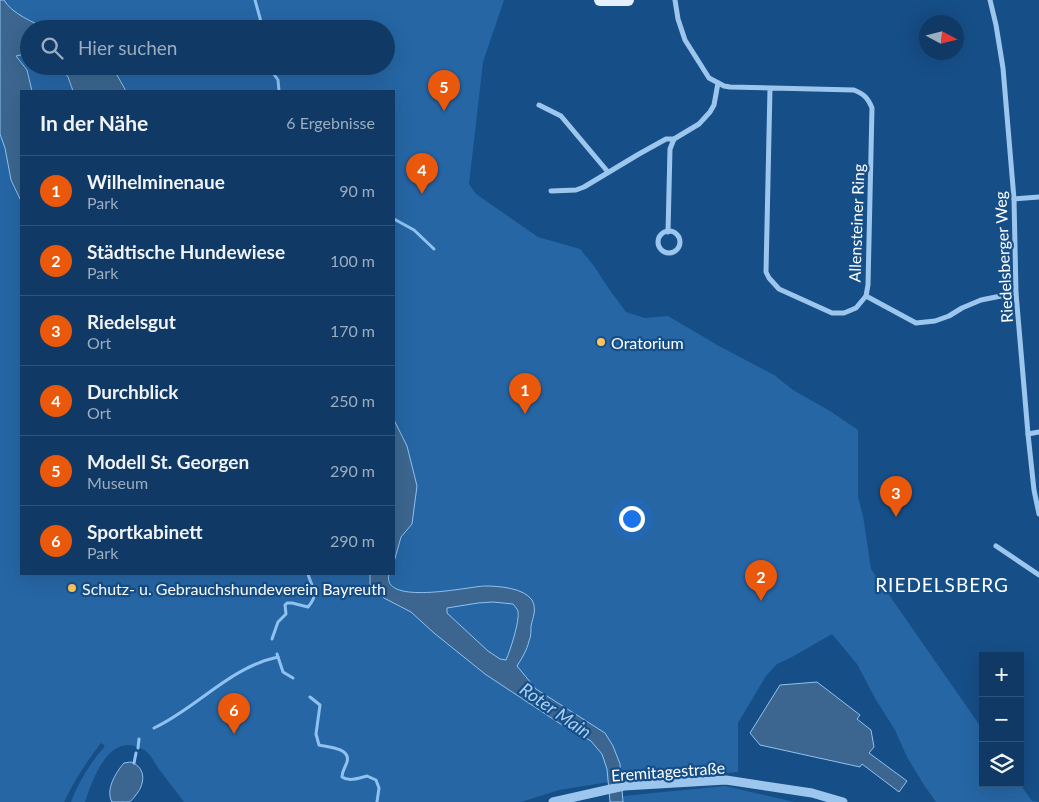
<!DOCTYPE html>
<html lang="de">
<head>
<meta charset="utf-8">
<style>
	:root { --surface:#103a65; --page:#1e456e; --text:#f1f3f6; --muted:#9cadbf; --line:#305479; --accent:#ea580c }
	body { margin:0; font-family:Lato,sans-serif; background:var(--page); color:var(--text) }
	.controls { position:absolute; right:15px; bottom:15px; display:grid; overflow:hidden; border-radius:0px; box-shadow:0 5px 20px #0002 }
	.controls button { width:45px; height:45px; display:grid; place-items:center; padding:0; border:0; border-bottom:1px solid var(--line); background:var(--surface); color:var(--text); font:25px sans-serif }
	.compass { position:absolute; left:919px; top:15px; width:45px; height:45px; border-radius:50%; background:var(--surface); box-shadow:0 5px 20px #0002; rotate:97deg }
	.you { position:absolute; left:631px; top:518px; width:18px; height:18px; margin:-12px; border:4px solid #fff; border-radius:50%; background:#1a73e8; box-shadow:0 0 0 8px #1a73e833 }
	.badge { display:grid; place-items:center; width:32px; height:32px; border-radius:50%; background:var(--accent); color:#fff; font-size:16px; font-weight:700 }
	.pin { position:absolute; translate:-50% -41px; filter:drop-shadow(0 1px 2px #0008) }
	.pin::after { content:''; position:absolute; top:26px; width:18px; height:15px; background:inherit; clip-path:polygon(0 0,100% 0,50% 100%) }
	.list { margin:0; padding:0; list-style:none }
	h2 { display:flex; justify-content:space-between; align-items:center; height:65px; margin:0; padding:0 20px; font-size:21px }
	h2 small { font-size:16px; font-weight:400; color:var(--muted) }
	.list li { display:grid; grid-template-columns:32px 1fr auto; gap:15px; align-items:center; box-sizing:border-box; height:70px; padding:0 20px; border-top:1px solid var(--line) }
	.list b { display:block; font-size:19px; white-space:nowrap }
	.list p { margin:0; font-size:16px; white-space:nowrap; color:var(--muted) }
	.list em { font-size:16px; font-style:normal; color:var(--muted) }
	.icon { flex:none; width:28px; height:28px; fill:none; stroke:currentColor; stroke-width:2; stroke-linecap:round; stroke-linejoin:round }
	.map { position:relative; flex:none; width:1039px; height:802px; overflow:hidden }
	.search { position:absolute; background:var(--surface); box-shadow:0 5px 20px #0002; left:20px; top:20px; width:375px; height:55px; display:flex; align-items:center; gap:12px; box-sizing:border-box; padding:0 18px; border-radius:28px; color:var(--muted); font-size:19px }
	.panel { position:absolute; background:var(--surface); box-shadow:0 5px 20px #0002; left:20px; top:90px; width:375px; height:485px; border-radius:0px }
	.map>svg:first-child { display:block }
</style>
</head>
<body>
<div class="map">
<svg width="1039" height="802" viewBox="0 0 1039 802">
	<rect width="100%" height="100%" fill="#164e87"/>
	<g fill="#2666a5" fill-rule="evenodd">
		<path d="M 0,0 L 504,0 L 483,62 L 469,184 L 476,194 L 538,237 L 580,249 L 594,266 L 609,289 L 626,312 L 645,318 L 668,316 L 719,346 L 774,375 L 793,390 L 830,411 L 858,430 L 858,497 L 863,516 L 871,569 L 983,730 L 983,783 L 1019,783 L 1032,801 L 1039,802 L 936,802 L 924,785 L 907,757 L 895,730 L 876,700 L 857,664 L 832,634 L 792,657 L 777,664 L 766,676 L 738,723 L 738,772 L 609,782 L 559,790 L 521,802 L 184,802 C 176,791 167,780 158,768 C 154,762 150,753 144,750 C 110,729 93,778 85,802 L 71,802 C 79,781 90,763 105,746 L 101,743 C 87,761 74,781 64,802 L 0,802 ZM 29,29 L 386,29 L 386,66 L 29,66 ZM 21,91 L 394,91 L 394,574 L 21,574 Z"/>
		<path d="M 725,786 L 794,802 L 623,802 L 623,796 Z"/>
	</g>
	<g fill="#3c6690" stroke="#8fc2f1" fill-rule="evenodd">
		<path d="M 0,0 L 4,0 C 11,13 34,23 48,29 L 29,29 L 29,53 L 16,56 L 27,70 L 32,91 L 21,91 L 21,201 L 11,180 L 5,148 L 0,134 Z"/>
		<path d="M 59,66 L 110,66 L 113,68 L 126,91 L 73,91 L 68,77 Z"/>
		<path d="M 394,420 L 407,446 L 417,486 L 412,524 L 401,537 L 394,562 Z"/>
		<path d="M 370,574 L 389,574 C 381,607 471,586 485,586 C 499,586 524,588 532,600 C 537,609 533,617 531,626 C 531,631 531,637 529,641 C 527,650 522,658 517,666 L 536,689 L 605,733 L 613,746 L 620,764 L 623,802 L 610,802 L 607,769 L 602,754 L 591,741 L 562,725 L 485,674 L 434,633 L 411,612 L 384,598 L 370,584 ZM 493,602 L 513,604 C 514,605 517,609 518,611 C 520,621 510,651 506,660 L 500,659 L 488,651 L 447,613 L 447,608 L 478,603 Z"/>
		<path d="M 817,682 L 860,715 L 857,719 L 871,730 L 874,747 L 869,753 L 907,781 L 899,792 L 862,764 L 860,767 L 760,745 L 750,733 L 780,685 Z"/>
		<path d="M 131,762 C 147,768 145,785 135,796 C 134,798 131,801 129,802 C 125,802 117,802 112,802 C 105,790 116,772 124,763 Z"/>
	</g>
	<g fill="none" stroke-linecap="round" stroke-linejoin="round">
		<g stroke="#8fc2f1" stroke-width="3">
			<path d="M 255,0 L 263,29"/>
			<path d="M 268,66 L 278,80 L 279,91"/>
			<path d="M 394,219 L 414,230 L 434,249"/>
			<path d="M 272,639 L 278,622 L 286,614 L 285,605 L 287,603 L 292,603 L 308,607 C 320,593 312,589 308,574"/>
			<path d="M 277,654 L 283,672 L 293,678"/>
			<path d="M 310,697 L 320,705 L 316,734 L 319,745 C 328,747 351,748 347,762 C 345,768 342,771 342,777 C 349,782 359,778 367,776 L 376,780 L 379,788 L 377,802"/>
			<path d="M 154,728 C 197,708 230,667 278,657"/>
			<path d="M 138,748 L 139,739"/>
			<path d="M 134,763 L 136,753"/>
		</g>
		<g stroke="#9dc6ee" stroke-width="5">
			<path d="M 675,0 L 678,19 L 685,40 L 709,78 L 724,86 L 730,87 L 854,90 C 864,94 868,98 872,108 L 868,285 L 866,296 L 856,308 L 844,313 L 832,313 L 779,289 L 769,278 L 766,272 L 770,88"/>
			<path d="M 990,0 L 996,25 L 1003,68 L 1014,199 L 1016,293 L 1028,434 L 1034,490 L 1039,514"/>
			<path d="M 539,105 L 561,116 L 608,172"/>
			<path d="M 551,191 L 576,190 L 584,187 L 639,154 L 666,139 L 674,139 L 699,124 L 710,112 L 714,105 L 718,83"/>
			<path d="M 1014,199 L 1039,197"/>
			<circle cx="669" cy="242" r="11"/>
			<path d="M 668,232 L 670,149 L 674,139"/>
			<path d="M 866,296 L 916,323 L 935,321 L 949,316 L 962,308 L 981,300 L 1016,293"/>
			<path d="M 1028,434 L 1039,432"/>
			<path d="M 996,546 L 1039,575"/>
		</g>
		<path stroke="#9dc6ee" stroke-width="9" d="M 553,802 L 624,786 L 726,780 L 812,793 L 843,802"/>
		<path stroke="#e4f0ff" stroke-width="12" d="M 600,0 L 628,0"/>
	</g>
	<g fill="#ffc55a" stroke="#164e87" stroke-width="2">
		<circle cx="601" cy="342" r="5"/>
		<circle cx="72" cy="588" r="5"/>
	</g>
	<g text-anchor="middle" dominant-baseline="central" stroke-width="4.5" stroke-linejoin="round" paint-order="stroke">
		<g font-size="16" fill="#fff" stroke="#164e87">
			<text transform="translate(856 223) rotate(-88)">Allensteiner Ring</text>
			<text transform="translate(1003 257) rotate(-93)">Riedelsberger Weg</text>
			<text transform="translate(668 771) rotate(-4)">Eremitagestraße</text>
		</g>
		<g font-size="16" fill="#fff" stroke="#164e87" text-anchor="start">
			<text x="611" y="342">Oratorium</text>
			<text x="82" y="588">Schutz- u. Gebrauchshundeverein Bayreuth</text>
		</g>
		<g font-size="18" font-style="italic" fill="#a8d0f5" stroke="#164e87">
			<text transform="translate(556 710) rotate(35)">Roter Main</text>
		</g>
		<g font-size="19" letter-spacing="1" fill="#fff" stroke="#164e87">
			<text x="942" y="584">RIEDELSBERG</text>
		</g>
	</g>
</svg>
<div class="controls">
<button>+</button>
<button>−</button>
<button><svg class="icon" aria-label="layers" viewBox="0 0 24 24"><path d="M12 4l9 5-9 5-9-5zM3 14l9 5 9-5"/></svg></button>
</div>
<svg class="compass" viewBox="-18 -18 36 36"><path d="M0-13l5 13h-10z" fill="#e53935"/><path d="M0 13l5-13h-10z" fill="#9cadbf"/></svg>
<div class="you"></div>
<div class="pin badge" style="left:525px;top:414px">1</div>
<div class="pin badge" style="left:761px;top:601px">2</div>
<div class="pin badge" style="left:896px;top:517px">3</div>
<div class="pin badge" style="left:422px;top:194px">4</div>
<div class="pin badge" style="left:444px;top:111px">5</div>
<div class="pin badge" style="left:234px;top:734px">6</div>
<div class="search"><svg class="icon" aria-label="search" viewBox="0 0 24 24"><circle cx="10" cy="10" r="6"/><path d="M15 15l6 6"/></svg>Hier suchen</div>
<section class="panel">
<h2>In der Nähe<small>6 Ergebnisse</small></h2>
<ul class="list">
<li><span class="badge">1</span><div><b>Wilhelminenaue</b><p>Park</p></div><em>90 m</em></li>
<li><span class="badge">2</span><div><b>Städtische Hundewiese</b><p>Park</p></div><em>100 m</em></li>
<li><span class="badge">3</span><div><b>Riedelsgut</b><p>Ort</p></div><em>170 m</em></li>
<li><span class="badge">4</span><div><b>Durchblick</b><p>Ort</p></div><em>250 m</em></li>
<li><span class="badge">5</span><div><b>Modell St. Georgen</b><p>Museum</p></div><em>290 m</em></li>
<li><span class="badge">6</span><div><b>Sportkabinett</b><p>Park</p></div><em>290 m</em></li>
</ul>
</section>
</div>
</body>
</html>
